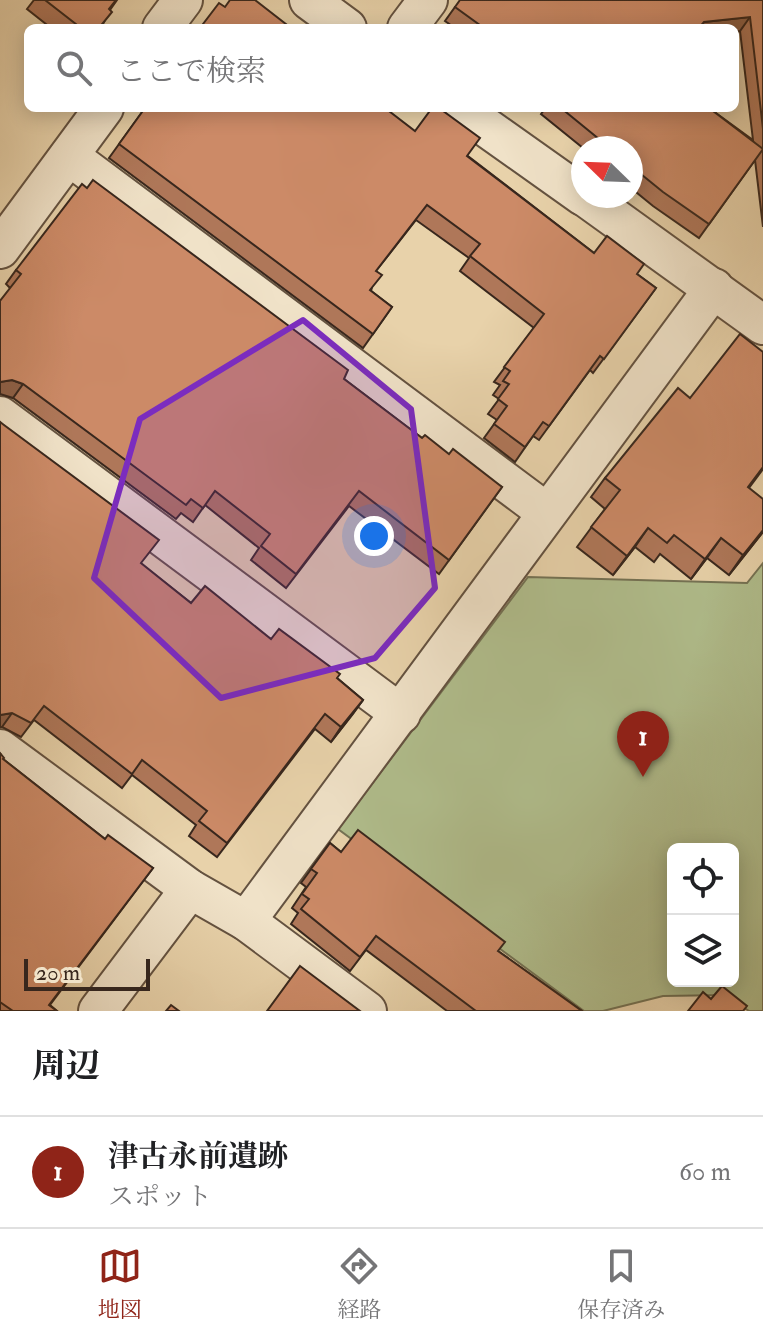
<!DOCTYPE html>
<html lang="ja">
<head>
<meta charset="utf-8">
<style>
	:root { --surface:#fff; --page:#f2f2f2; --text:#202124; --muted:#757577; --line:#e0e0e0; --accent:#8f2418 }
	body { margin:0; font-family:"IM FELL Double Pica","Noto Serif JP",serif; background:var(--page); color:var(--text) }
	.controls { position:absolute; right:24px; bottom:24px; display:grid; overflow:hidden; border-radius:12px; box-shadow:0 4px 20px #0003 }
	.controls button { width:72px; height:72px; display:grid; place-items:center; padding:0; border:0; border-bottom:2px solid var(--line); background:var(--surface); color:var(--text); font:40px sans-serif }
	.compass { position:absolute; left:571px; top:136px; width:72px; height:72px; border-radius:50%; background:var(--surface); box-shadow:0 4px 20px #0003; rotate:293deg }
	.scale { position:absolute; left:24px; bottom:20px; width:126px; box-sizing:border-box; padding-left:8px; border:4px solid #38271d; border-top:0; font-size:22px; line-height:28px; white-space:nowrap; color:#38271d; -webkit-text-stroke:6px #f0e2c8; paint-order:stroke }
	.you { position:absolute; left:374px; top:536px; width:28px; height:28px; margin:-20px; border:6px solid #fff; border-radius:50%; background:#1a73e8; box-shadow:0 0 0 12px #1a73e833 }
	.badge { display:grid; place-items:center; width:52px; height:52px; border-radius:50%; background:var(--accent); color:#fff; font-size:26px; font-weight:700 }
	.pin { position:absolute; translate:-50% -66px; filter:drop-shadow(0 2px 4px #0008) }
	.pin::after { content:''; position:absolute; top:42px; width:28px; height:24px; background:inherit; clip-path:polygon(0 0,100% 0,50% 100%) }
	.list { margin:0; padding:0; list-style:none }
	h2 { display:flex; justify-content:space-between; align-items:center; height:104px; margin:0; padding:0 32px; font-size:34px }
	h2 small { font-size:26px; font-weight:400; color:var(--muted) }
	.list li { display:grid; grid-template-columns:52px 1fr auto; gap:24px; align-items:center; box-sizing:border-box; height:112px; padding:0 32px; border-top:2px solid var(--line) }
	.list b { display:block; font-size:30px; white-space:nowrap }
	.list p { margin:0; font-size:26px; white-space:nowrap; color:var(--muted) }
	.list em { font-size:26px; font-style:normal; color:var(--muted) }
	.icon { flex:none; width:44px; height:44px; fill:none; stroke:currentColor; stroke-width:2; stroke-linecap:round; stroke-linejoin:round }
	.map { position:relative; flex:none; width:763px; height:1011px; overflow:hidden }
	.search { position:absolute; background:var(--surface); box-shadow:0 4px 20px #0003; left:24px; right:24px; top:24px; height:88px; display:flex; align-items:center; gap:20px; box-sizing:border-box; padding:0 28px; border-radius:12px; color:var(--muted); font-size:30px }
	.sheet { height:216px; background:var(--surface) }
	nav { display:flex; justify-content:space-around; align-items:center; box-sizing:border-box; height:112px; border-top:2px solid var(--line); background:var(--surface); font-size:22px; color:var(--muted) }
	nav a { display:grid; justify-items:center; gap:4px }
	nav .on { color:var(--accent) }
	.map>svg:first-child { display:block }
</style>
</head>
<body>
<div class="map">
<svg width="763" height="1011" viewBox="0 0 763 1011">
	<rect width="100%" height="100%" fill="#e8d2aa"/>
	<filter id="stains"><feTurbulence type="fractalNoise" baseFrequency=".0025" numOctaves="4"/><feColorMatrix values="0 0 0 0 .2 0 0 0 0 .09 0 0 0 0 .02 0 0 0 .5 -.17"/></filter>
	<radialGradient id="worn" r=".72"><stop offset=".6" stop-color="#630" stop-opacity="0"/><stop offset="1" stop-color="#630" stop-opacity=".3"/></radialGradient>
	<path fill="#b0bd8c" stroke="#747254" stroke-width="2" fill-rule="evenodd" d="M 763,563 L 763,1011 L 749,1011 L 725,995 L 663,996 L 603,1011 L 584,1011 L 338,829 L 528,577 L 747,583 ZM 673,849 L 733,849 L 733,981 L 673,981 Z"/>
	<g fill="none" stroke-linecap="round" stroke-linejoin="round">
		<defs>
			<g id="minor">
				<path d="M 309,0 L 347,28"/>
				<path d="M 162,28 L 183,0"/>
				<path d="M 407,28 L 428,0"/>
				<path d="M 459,108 L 583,196"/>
				<path d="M 69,156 L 546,512"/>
				<path d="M 584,196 L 763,325"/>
				<path d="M 0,249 L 104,108"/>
				<path d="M 0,416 L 401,714"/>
				<path d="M 0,749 L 190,889 L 246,921 L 367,1011"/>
				<path d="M 246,921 L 714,288"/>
				<path d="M 98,1011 L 190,889"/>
			</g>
		</defs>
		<use href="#minor" stroke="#645240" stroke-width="42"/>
		<use href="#minor" stroke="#f0e2c8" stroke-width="38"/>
	</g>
	<g fill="#af7759" stroke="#38271d" stroke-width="2">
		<path d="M 34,0 L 117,0 L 110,10 L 101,28 L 51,28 L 27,9 Z"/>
		<path d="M 763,0 L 763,227 L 755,160 L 699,238 L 653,206 L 631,188 L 631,148 L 583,148 L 541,114 L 544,110 L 542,108 L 709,108 L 753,140 L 740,31 L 735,32 L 735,28 L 455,28 L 445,21 L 455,7 Z"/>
		<path d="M 145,108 L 415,131 L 468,156 L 594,253 L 637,274 L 656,288 L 593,373 L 590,370 L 539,440 L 533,436 L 515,462 L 484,438 L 497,420 L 488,414 L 499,399 L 493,395 L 500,385 L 494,382 L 534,328 L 460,271 L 469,258 L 416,220 L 376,271 L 371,291 L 392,307 L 363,348 L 109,158 Z"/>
		<path d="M 16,270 L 344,379 L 422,438 L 502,487 L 439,574 L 349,506 L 286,588 L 251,560 L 259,548 L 205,505 L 193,522 L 181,513 L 176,519 L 13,398 L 2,394 L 10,288 L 6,284 Z"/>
		<path d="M 763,352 L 763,469 L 749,488 L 763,532 L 729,575 L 707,558 L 691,579 L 660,554 L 654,562 L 635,547 L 613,575 L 577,547 L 605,509 L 591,497 L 605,478 L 690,398 Z"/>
		<path d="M 0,422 L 141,564 L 191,603 L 271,639 L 337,678 L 363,700 L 331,742 L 315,729 L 217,857 L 189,836 L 196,825 L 132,775 L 122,788 L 34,720 L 21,737 L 2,727 Z"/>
		<path d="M 0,753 L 3,759 L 105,839 L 153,868 L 50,1005 L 57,1011 L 0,1011 Z"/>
		<path d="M 330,843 L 341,852 L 498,951 L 582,1011 L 447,1011 L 366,950 L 350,971 L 291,924 L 298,913 L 292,908 L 306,887 L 301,883 Z"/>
	</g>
	<g fill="#8f6148" stroke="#38271d" stroke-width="2">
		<path d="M 750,17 L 740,31 L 735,32 L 735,28 L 699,28 L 704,22 Z"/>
		<path d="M 12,380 L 23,384 L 13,398 L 0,394 L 0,382 Z"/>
		<path d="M 648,528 L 635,547 L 613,575 L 627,556 Z"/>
		<path d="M 763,530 L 763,532 L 729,575 L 743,555 Z"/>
		<path d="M 721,538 L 707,558 L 691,579 L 705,559 Z"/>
		<path d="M 363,700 L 353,714 L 331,742 L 341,727 Z"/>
		<path d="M 12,713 L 2,727 L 0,727 L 0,715 Z"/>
	</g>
	<g fill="#cc8a67" stroke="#38271d" stroke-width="2">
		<path d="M 45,0 L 116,0 L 109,9 L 112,12 L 99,28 L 81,28 Z"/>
		<path d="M 230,0 L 255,0 L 291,28 L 200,28 L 219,3 L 225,7 Z"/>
		<path d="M 460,0 L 763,0 L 763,129 L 750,17 L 704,22 L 699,28 L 484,28 L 455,7 Z"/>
		<path d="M 145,108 L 385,108 L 415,131 L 432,108 L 439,108 L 480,138 L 467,156 L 594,253 L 607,236 L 644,264 L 637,274 L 656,288 L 604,359 L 600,356 L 549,426 L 543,422 L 525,447 L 494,424 L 507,406 L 498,399 L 509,384 L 503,381 L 510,371 L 504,367 L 544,314 L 470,256 L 480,244 L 427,205 L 376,271 L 382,275 L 370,290 L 392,307 L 373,334 L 119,144 Z"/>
		<path d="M 561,108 L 709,108 L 763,149 L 709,224 L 663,192 L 631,166 L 631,148 L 610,148 Z"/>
		<path d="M 93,180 L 348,370 L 344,379 L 422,438 L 425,435 L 449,454 L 453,449 L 502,487 L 449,560 L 359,491 L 296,574 L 261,546 L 270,534 L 215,491 L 203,508 L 191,499 L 186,505 L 23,384 L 12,380 L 0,382 L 0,301 L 21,274 L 16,270 L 82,184 L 87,188 Z"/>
		<path d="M 740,334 L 763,352 L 763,467 L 748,487 L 763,499 L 763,530 L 743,555 L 721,538 L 705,559 L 674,535 L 667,543 L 648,528 L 627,556 L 591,527 L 620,490 L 605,478 L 678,388 L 690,398 Z"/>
		<path d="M 0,422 L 159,540 L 141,563 L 191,603 L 205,586 L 271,639 L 279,629 L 340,674 L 337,678 L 363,700 L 341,727 L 325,714 L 227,843 L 199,821 L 207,811 L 142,760 L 132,774 L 44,706 L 31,723 L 12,713 L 0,715 Z"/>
		<path d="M 0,753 L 4,758 L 3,759 L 105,839 L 108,835 L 153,868 L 49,1005 L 57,1011 L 13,1011 L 0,1002 Z"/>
		<path d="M 358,830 L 505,942 L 498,951 L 582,1011 L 476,1011 L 376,936 L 360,957 L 301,909 L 309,899 L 302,894 L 317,873 L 311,869 L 330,843 L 341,852 Z"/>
		<path d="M 300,966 L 360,1011 L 267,1011 Z"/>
		<path d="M 722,986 L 747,1006 L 743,1011 L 688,1011 L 703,992 L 711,999 Z"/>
		<path d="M 171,1005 L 179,1011 L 166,1011 Z"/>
	</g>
	<path fill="#7b2cbf" fill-opacity="0.2" stroke="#7b2cbf" stroke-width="6" stroke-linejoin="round" d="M 303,320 L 411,409 L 435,588 L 375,658 L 221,698 L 94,578 L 140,419 Z"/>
	<rect width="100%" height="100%" filter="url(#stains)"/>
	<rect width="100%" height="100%" fill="url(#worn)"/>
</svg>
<div class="controls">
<button><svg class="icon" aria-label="locate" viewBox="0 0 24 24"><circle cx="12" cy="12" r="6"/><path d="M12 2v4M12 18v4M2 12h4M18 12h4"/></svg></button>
<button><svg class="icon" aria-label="layers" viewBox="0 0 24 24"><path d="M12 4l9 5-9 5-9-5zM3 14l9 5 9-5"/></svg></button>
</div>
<svg class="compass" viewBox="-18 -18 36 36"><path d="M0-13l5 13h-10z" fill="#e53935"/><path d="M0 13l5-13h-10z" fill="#757577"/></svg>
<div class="scale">20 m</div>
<div class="you"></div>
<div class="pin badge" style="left:643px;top:777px">1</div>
<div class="search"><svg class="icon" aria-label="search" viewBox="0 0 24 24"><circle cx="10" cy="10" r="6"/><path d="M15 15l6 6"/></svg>ここで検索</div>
</div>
<section class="sheet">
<h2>周辺<small></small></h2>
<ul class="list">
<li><span class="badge">1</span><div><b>津古永前遺跡</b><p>スポット</p></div><em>60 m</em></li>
</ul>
</section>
<nav>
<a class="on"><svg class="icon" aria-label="map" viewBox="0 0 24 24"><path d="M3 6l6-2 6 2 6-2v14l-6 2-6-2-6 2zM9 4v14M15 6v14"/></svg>地図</a>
<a><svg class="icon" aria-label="directions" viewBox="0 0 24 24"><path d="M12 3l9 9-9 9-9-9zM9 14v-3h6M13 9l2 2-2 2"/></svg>経路</a>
<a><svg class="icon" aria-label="saved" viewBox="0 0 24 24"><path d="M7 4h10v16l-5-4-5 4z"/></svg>保存済み</a>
</nav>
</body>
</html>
